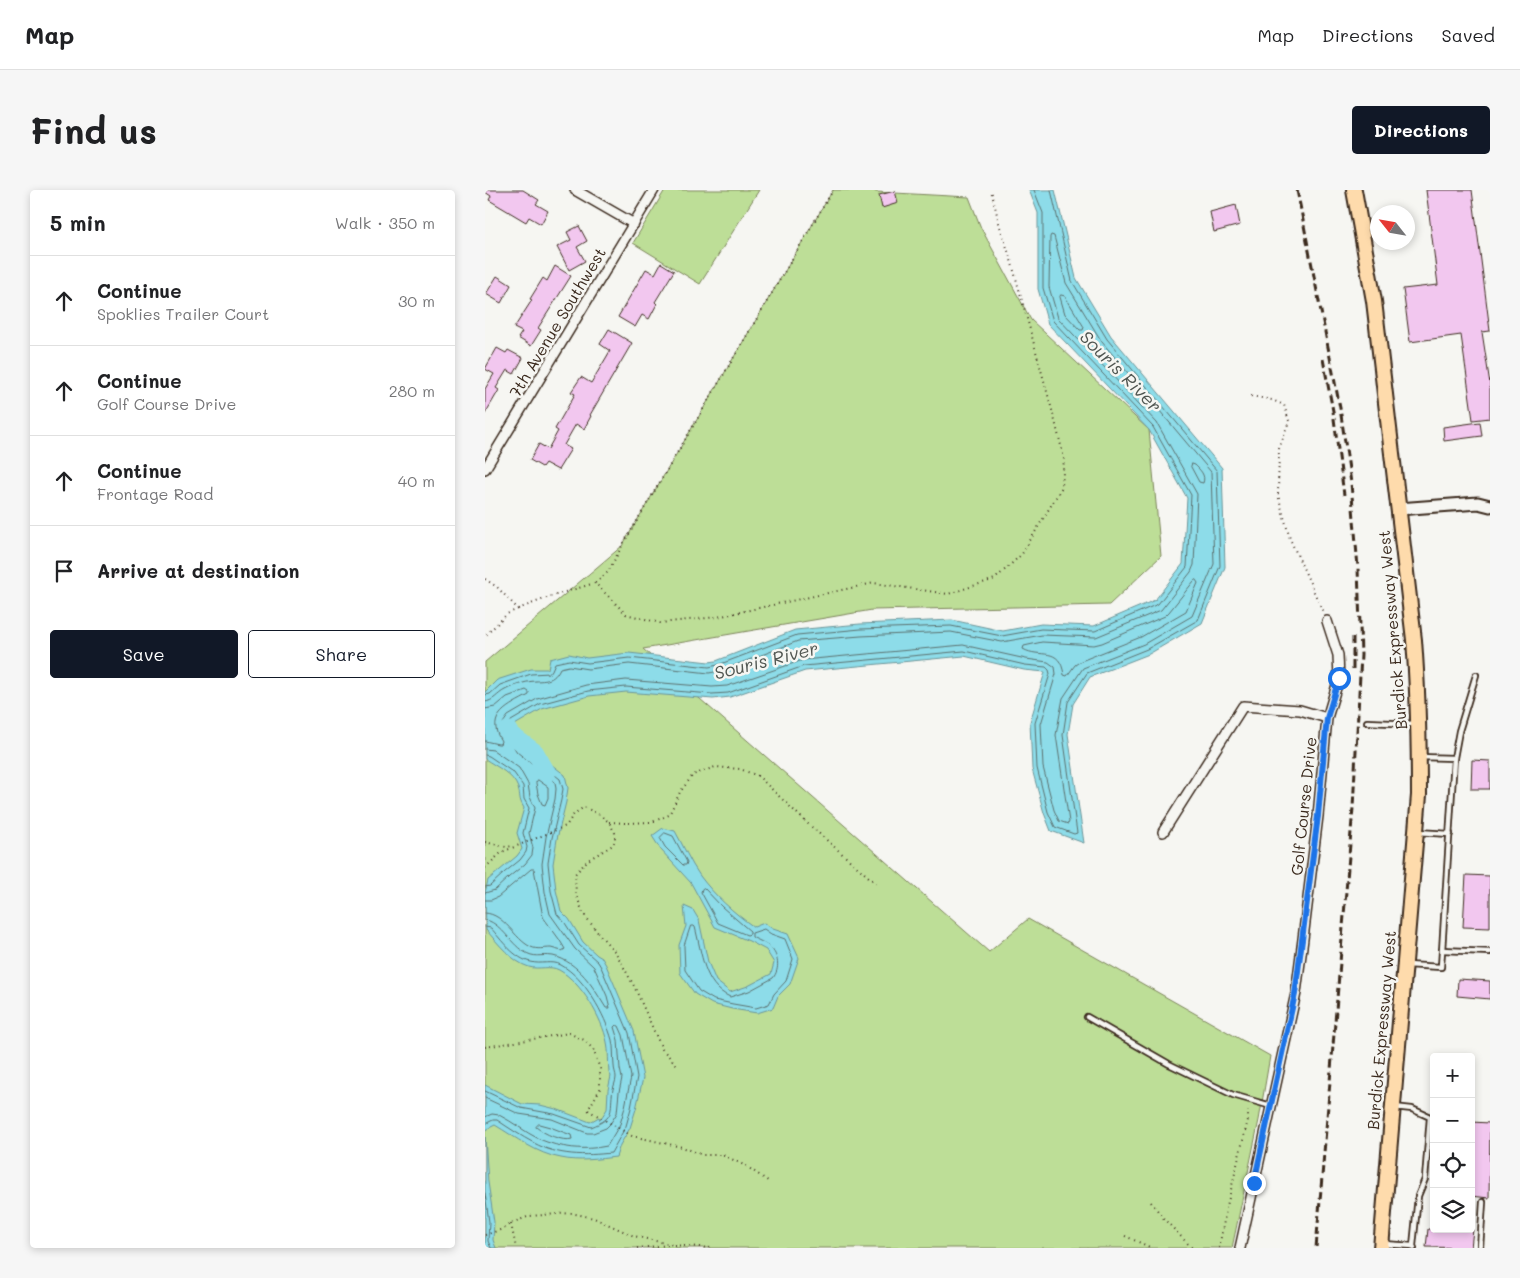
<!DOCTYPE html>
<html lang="en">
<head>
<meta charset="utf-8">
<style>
	:root { --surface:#fff; --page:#f6f6f6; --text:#202124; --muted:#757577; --line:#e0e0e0; --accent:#111827 }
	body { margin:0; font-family:Mali,sans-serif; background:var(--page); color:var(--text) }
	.controls { position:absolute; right:15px; bottom:15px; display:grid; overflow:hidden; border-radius:5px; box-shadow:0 2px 8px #0003 }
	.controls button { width:45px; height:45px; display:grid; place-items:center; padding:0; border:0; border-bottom:1px solid var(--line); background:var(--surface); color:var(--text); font:25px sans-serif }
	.compass { position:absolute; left:885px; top:15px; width:45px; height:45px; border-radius:50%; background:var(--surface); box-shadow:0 2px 8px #0003; rotate:301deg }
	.stop { position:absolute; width:15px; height:15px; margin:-11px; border:4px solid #1a73e8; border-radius:50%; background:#fff }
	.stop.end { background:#1a73e8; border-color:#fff; box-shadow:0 1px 5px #0008 }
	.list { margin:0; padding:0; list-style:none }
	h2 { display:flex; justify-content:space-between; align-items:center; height:65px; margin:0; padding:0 20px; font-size:21px }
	h2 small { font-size:16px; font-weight:400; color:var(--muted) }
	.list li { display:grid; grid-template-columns:32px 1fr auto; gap:15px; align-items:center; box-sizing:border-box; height:90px; padding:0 20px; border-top:1px solid var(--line) }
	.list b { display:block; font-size:19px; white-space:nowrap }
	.list p { margin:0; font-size:16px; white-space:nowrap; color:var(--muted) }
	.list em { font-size:16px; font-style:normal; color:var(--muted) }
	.actions { display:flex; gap:10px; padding:15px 20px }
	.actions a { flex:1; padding:11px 0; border:1px solid var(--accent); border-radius:5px; text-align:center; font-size:18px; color:var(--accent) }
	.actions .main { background:var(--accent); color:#fff }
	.icon { flex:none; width:28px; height:28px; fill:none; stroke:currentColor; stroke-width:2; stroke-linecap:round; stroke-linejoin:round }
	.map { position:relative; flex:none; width:1005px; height:1058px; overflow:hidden; border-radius:5px }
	header { display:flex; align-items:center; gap:30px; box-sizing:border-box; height:70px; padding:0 25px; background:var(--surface); border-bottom:1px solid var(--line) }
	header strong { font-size:24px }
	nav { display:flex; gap:28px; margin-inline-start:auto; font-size:18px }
	.intro { display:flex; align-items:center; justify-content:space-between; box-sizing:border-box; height:120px; padding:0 30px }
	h1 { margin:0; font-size:35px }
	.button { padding:12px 22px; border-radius:5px; background:var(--accent); color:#fff; font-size:18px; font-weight:700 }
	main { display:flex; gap:30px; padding:0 30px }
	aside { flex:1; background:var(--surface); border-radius:5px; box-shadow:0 2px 8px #0003 }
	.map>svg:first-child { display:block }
</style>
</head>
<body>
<header>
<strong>Map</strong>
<nav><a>Map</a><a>Directions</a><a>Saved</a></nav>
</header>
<div class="intro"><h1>Find us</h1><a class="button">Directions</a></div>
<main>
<aside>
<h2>5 min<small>Walk · 350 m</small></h2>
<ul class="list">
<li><svg class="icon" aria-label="ahead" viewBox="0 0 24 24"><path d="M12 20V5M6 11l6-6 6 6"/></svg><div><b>Continue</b><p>Spoklies Trailer Court</p></div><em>30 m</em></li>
<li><svg class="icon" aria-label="ahead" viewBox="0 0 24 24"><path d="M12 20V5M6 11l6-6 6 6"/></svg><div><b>Continue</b><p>Golf Course Drive</p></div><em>280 m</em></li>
<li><svg class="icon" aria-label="ahead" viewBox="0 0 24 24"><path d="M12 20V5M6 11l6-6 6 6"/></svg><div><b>Continue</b><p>Frontage Road</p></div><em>40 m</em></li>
<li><svg class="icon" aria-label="arrive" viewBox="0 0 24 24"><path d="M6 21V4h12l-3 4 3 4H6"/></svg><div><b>Arrive at destination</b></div></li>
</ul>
<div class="actions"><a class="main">Save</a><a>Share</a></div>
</aside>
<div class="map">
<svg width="1005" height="1058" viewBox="0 0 1005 1058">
	<rect width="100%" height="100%" fill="#f6f6f2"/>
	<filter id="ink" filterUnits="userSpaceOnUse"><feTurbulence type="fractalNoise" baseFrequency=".02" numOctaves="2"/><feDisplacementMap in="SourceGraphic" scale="10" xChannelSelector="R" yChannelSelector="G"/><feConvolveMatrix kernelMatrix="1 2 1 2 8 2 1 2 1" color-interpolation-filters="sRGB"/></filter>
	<g filter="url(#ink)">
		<g fill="#bdde97" stroke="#7c845a">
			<path d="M 180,0 L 274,0 L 215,94 L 148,53 Z"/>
			<path d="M 348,0 L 388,0 L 391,2 L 484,7 L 496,38 L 546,130 L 664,240 L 676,366 L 624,415 L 387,420 L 158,459 L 504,762 L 543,729 L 785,866 L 774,930 L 747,1058 L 0,1058 L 0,472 L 137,356 Z"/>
		</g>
		<g fill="#8ddce9" stroke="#6c9598">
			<path d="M 544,0 L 570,0 L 591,88 L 626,146 L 737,278 L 740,377 L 717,433 L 664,464 L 605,487 L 588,514 L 583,544 L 599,653 L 566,641 L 559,623 L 547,579 L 545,532 L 560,482 L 539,480 L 479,466 L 320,481 L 245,507 L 228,509 L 141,502 L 104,506 L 57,519 L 28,536 L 40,554 L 80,585 L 83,598 L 81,612 L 72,649 L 68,674 L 71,700 L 76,721 L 84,729 L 98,752 L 112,765 L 117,768 L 121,775 L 149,841 L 158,888 L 151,919 L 145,938 L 135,955 L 131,967 C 113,969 94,972 76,968 C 52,964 30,947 10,935 L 0,940 L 0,895 L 37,914 L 55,915 L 71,919 L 105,932 L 114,927 L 115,930 L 122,919 L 123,900 L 126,886 L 124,883 C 123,873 124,862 122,852 C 117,828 96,792 74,780 C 65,775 54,780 44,777 C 27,772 13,753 1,740 L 0,703 L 3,690 L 32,666 L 37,659 L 32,643 L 39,618 C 33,608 36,607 33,598 C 28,584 12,577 0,569 L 0,502 L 12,490 L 46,479 L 63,479 L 65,469 L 84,464 L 102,468 L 144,463 L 224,472 L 231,471 L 310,440 L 375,434 L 467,430 L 518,441 L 556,434 L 609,436 L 670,410 L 698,374 L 702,308 L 664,240 L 563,134 L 553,99 L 553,23 Z"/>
			<path d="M 178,638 L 190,641 C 198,655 205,672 215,686 C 229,705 249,723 269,737 L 279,733 L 288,739 L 303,744 L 314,768 L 305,794 L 293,806 L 288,818 L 272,823 L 247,819 L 227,814 L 210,804 L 195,783 L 194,755 L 201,736 L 199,716 L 208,720 L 214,730 L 223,772 L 231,791 L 245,802 L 263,796 L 286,784 L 289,773 L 281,760 L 264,751 L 230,737 L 206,693 L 176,660 L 167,646 Z"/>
			<path d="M 0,947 L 3,992 L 9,1032 L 8,1050 L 11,1058 L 0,1058 Z"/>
		</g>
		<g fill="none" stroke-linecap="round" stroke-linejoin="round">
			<g stroke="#5c716f" stroke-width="1">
				<path d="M 576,105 L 580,106 L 599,137 L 598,140 L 595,140 L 580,124 L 575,107 Z"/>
				<path d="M 707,274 L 710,275 C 715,280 721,285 718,293 L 714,292 L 706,277 Z"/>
				<path d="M 711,390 L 713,393 L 701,421 L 656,447 L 596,471 L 590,475 L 582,486 L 579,485 C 575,455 555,469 538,459 L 539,456 L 557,452 L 609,455 L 617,453 L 680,426 L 684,422 L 709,391 Z"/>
				<path d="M 0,505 L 5,504 L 15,495 L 46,484 L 65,483 L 67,480 L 70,473 L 84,470 L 103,473 L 144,468 L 224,477 L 233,475 L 312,445 L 376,439 L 466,436 L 517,446 L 556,439 L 610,441 L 673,414 L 702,377 L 706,305 L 668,237 L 568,131 L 558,98 L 558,23 L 549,0"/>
				<path d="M 0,512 C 9,511 12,504 20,500 C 25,497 32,495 38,493 C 55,488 67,496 75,478 L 84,476 L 103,479 L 144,474 L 224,483 L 235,481 L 313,451 L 376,446 L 466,442 L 517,452 L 557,445 L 611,447 L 676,420 L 706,382 L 709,375 L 712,304 L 672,233 L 573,128 L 564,97 L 565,47 L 566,45 L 569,46 L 581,93 L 617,152 L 726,282 L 729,374 L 707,426 L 659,454 L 598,478 L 578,508 L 571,545 L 584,632 L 583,634 L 574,631 L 569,620 L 558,577 L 556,534 L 571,484 L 570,477 L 563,472 L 541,469 L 478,455 L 318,470 L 242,496 L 227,497 L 141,490 L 101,495 L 52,509 L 23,526 L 18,533 L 18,541 L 32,562 L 70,592 L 71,599 L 70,609 L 61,647 L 57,674 L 60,702 L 65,724 L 90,759 L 109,777 L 122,806 L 125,818 L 121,818 C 108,797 94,772 68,766 C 55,764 50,769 38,761 C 26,754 14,731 0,730"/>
				<path d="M 0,519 L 10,517 L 22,507 L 41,500 L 44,502 L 44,505 C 24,516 0,525 16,551 L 15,554 L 13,554 L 0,551"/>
				<path d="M 0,559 L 8,560 L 34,578 L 43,594 L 45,607 L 50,618 L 44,643 L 48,658 L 47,665 L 40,674 L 24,687 L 10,700 L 0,703"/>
				<path d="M 0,565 L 4,566 L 29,583 L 38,596 L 39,609 L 44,618 L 38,643 L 42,657 L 41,662 L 35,670 L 20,682 L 5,696 L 0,697"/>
				<path d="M 53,590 L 63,597 L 63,608 L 60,615 L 57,614 L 53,604 L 51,593 Z"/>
				<path d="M 180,643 L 188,646 L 202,672 L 201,675 L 198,675 L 180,657 L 175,648 Z"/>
				<path d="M 219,698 L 237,717 L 265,741 L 265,744 L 262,745 L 233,733 L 216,702 L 217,699 Z"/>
				<path d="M 0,710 L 6,710 L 13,707 L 46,679 L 49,679 L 58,727 L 74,749 L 80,759 L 77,761 C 73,760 70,759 66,758 C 59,758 52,760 46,757 C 29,749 20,724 0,723"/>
				<path d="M 206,736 L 209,736 L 210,737 C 217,763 218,795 245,807 L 264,801 L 288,788 C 295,779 294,766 285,757 C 281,753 272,750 267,747 L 267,743 L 279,739 L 286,744 L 300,749 L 308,769 L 301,791 L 289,804 L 284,814 L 271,818 L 248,814 L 229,810 L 214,801 L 200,780 L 199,756 Z"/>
				<path d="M 0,737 L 6,738 C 16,750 30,769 46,772 C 56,775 67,770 76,775 C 100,788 120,825 127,850 C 129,858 128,868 129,876 C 129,880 131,884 131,887 C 131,891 129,895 128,899 C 124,921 132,927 106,937 L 69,924 L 36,918 L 0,901"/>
				<path d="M 0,908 L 34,924 L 67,929 L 102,943 L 108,943 L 121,938 L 125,934 L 132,923 L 134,902 L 137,888 L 135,879 L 133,850 L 129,837 L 131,835 L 134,836 L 138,845 L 146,887 L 140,917 L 135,934 L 122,956 C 99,961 75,958 54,949 C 40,942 28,932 14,925 L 7,924 L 0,927"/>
				<path d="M 0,934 L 8,930 L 12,930 C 24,938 36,946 49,953 C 73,966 100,966 126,963 L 141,936 L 146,918 L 152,887 L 144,843 L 116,777 L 113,772 L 94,755 L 80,733 L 72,724 L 66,701 L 63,673 L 67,648 L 76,610 L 78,599 L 75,589 L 36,558 L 23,536 L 26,531 L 55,514 L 103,501 L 141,497 L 227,504 L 243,503 L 319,476 L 479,461 L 540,475 L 561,477 L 564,480 L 565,484 L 550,533 L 552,578 L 563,622 L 570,637 L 589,644 L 592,643 L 578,545 L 583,512 L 602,483 L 662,459 L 713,430 L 735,376 L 732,281 L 622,149 L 587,91 L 566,0"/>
				<path d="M 54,934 L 65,937 L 86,945 L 87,949 C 78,952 59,944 51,937 Z"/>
				<path d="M 0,1003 L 4,1032 L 3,1051 L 6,1058"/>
			</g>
			<path stroke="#8ddce9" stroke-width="18" d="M 23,540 L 25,544 L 50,562 L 62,583"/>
		</g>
		<g fill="#f2c7ef" stroke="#3b2a1e">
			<path d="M 0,0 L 38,0 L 54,10 L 51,14 L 63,21 L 56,34 L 44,27 L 41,32 L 4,10 L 6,6 L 0,2 Z"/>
			<path d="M 941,0 L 987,0 L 1005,141 L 997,142 L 1005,194 L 1005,228 L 988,230 L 976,145 L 925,152 L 918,99 L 953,95 Z"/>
			<path d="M 410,1 L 413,13 L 397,18 L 394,5 Z"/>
			<path d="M 751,15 L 755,35 L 729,42 L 725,22 Z"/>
			<path d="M 94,36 L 102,51 L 92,57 L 100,71 L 84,80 L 72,57 L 86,50 L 82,42 Z"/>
			<path d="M 176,73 L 189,81 L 170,112 L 172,114 L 164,129 L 157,125 L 150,137 L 133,127 L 161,79 L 170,84 Z"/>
			<path d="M 70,76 L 86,86 L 53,138 L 56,140 L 46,156 L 33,148 L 37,142 L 29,138 L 47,110 L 45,109 L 58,88 L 62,91 Z"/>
			<path d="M 12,86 L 26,95 L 16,113 L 1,104 Z"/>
			<path d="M 124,139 L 147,153 L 105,225 L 106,226 L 99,239 L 91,234 L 79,255 L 86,259 L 73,280 L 60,273 L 57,277 L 45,270 L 54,254 L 63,259 L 73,241 L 70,239 L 90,204 L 86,202 L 96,187 L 106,193 L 121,168 L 125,161 L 115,154 Z"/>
			<path d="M 12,158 L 21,163 L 23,160 L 38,168 L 29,184 L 22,180 L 11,198 L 14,200 L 0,224 L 0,199 L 9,184 L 0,179 Z"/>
			<path d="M 995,232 L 997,246 L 959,251 L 958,237 Z"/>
			<path d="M 987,570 L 1005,571 L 1005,599 L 986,599 Z"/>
			<path d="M 981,685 L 1005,686 L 1005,738 L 978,737 Z"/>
			<path d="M 973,789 L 1005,791 L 1005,809 L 972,806 Z"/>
			<path d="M 986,932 L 1005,933 L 1004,1008 L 986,1006 Z"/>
			<path d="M 943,1039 L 988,1039 L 986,1058 L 941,1057 Z"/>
		</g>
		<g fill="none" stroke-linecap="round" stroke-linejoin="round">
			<defs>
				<g id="service">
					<path d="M 882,532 L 930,534"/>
					<path d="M 969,568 L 974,541 L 991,485"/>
					<path d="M 932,642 L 965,644"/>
					<path d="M 957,760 L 1005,762"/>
					<path d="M 922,775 L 956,777 L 969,568 L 935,567"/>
					<path d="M 602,827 L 684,874 L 748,905 L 786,916"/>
					<path d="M 909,917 L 927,919 L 945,927 L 940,989 L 933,1006 L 928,1056 L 929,1058"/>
					<path d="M 899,1054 L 928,1056"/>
					<path d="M 995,1058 L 998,1012"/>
				</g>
				<g id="minor">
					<path d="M 90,0 L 149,34"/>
					<path d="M 0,279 L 169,0"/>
					<path d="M 678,642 L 758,516 L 815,520 L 842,528"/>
					<path d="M 755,1058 L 811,803 L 818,749 L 833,626 L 842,528 L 854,488 L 853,465 L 842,431"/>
				</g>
				<path id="tertiary" d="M 913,319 L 993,313 L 1005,316"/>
				<path id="primary" d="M 869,0 L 889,111 L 929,450 C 933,502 934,553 934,605 L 896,1058"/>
			</defs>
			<use href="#service" stroke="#3b2a1e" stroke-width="8"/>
			<use href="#minor" stroke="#3b2a1e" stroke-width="12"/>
			<use href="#tertiary" stroke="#3b2a1e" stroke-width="15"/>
			<use href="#primary" stroke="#3b2a1e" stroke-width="18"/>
			<g stroke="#3b2a1e" stroke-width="2" stroke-dasharray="1 4" stroke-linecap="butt">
				<path d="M 766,206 L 787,210 L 799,215 L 804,231 L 794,259 L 793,305 L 805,349 L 839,424"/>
				<path d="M 0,389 L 12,397 L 33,419 L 22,424 L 0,446"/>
				<path d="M 110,393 L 123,382 L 137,356 L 348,0"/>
				<path d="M 33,419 L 67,406 L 110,393 L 141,424 L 175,433 L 232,427 L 389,393 L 463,404 L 510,389 L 537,364 L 577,297 L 579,268 L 570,231 L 526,70 L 515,37 L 506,0"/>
				<path d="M 124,632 L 141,633 L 167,632 L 184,625 L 195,602 L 208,585 L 230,577 L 255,579 L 273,586 L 322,633 L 393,695"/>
				<path d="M 0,652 L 21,657 L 28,656"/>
				<path d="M 0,678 L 17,662 L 81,636 L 89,624 L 99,617 L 113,624 L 124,632 L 130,643 L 130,650 L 128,655 L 103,670 L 90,684 L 91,704 L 98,723 L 114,744 L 131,763 L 149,796 L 177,859 L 192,875"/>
				<path d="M 0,857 L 84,843 L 99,850 L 108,859 L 115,879 L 115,899 L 103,920 L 147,946 L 197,957 L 218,965 L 238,965 L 261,976 L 283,991"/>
				<path d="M 666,1012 L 679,1029 L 707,1058"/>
				<path d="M 26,1034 L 31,1058"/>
				<path d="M 0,1045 L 18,1039 L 26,1033 L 45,1026 L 86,1023 L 109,1028 L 149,1046 L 188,1055"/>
				<path d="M 640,1046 L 667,1058"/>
				<path d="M 189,1055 L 226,1058"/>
				<path d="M 152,1058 L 184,1055"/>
				<path d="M 734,1058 L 741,1020 L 763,930 L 763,917"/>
			</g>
			<use href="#service" stroke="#f6f6f2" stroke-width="4.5"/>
			<use href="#minor" stroke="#f6f6f2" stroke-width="9"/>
			<use href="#tertiary" stroke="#f6f6f2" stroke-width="11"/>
			<use href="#primary" stroke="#fedbac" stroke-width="14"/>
			<g stroke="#3b2a1e" stroke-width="3" stroke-dasharray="8 4" stroke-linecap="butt">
				<path d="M 812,0 L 855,218 L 866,293 L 873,378 L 876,465 L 868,618 L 831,1058"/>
				<path d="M 838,169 L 848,221 L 859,305"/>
				<path d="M 868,447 L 868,482"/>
			</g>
		</g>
	</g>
	<g fill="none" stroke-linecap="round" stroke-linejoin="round" filter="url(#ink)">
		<path stroke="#1a73e8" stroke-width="6" d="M 769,993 L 810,804 L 833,626 L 842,528 L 854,488"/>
	</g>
	<g text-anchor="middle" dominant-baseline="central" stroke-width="5" stroke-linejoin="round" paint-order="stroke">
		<g font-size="16" fill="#3b2a1e" stroke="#f6f6f2">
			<text transform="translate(72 132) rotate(-59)">7th Avenue Southwest</text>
			<text transform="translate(907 440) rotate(-95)">Burdick Expressway West</text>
			<text transform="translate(818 616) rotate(-84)">Golf Course Drive</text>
			<text transform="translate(896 840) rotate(-85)">Burdick Expressway West</text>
		</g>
		<g font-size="18" font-style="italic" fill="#505651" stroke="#f6f6f2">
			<text transform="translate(636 181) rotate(45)">Souris River</text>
			<text transform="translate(281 470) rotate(-14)">Souris River</text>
		</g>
	</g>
</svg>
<div class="controls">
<button>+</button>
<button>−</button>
<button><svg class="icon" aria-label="locate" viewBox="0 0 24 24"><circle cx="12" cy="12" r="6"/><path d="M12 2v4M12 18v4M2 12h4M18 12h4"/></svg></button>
<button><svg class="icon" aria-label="layers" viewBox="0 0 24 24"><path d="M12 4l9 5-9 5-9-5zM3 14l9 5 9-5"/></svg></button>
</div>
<svg class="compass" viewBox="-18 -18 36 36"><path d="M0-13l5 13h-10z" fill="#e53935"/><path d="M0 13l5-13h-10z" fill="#757577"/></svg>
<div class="stop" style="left:854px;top:488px"></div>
<div class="stop end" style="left:769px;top:993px"></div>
</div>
</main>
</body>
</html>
